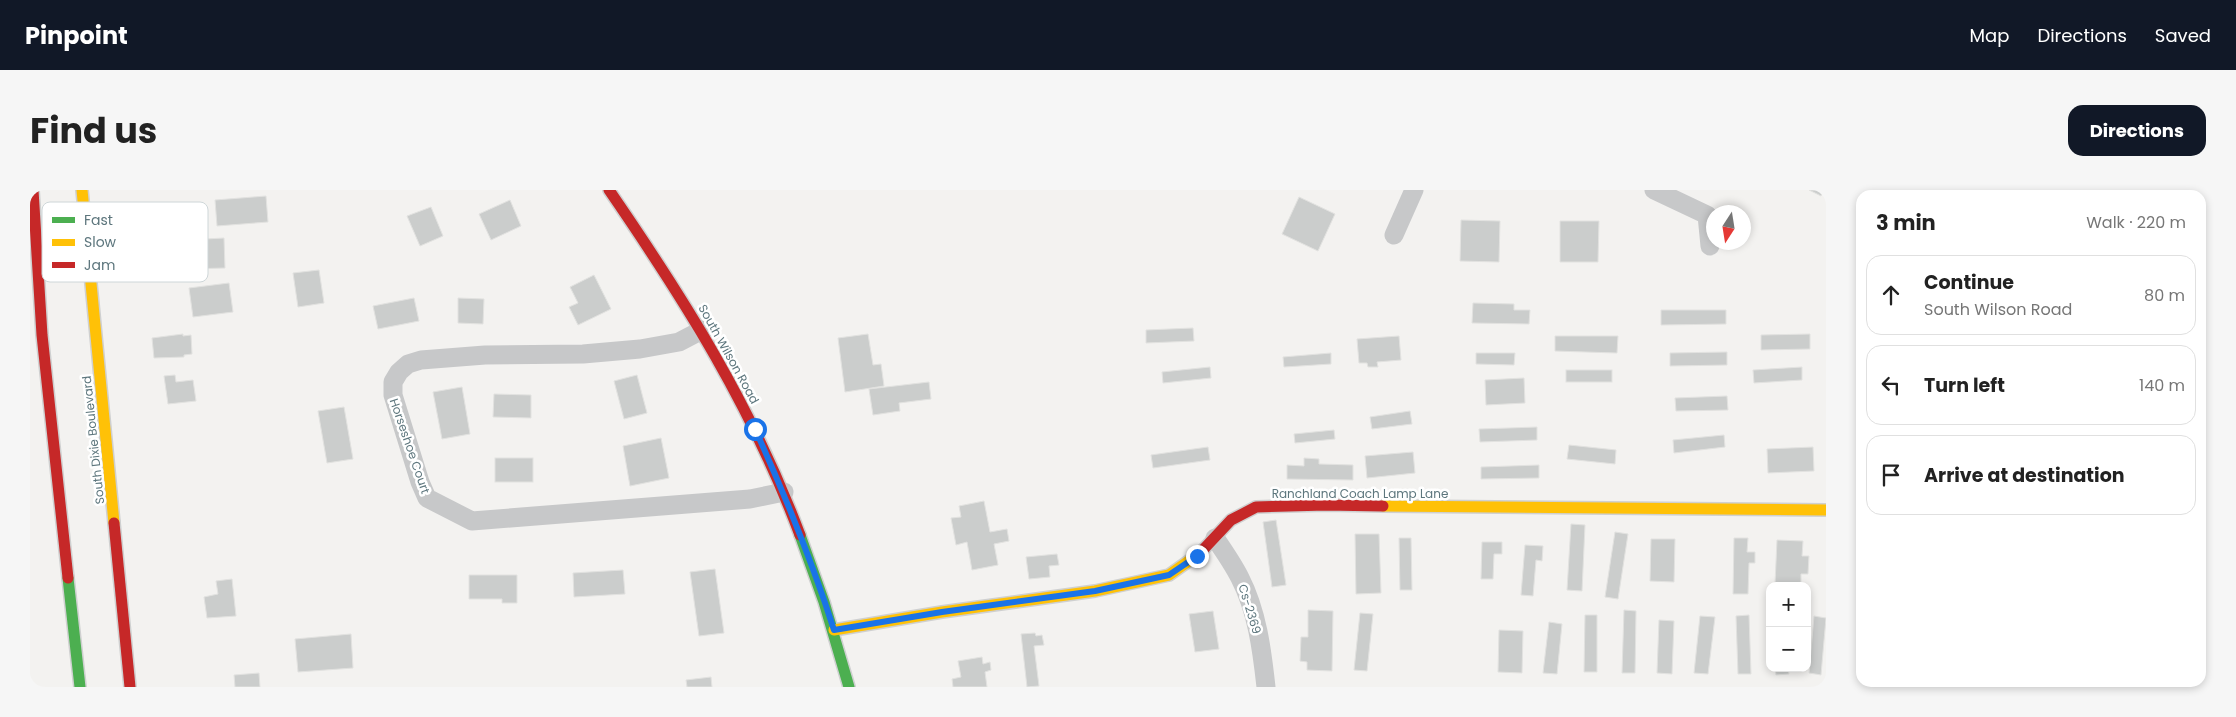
<!DOCTYPE html>
<html lang="en">
<head>
<meta charset="utf-8">
<style>
	:root { --surface:#fff; --page:#f6f6f6; --text:#222; --muted:#767676; --line:#e0e0e0; --accent:#111827 }
	body { margin:0; font-family:Poppins,sans-serif; background:var(--page); color:var(--text) }
	.controls { position:absolute; right:15px; bottom:15px; display:grid; overflow:hidden; border-radius:10px; box-shadow:0 2px 8px #0003 }
	.controls button { width:45px; height:45px; display:grid; place-items:center; padding:0; border:0; border-bottom:1px solid var(--line); background:var(--surface); color:var(--text); font:25px sans-serif }
	.compass { position:absolute; left:1676px; top:15px; width:45px; height:45px; border-radius:50%; background:var(--surface); box-shadow:0 2px 8px #0003; rotate:192deg }
	.stop { position:absolute; width:15px; height:15px; margin:-11px; border:4px solid #1a73e8; border-radius:50%; background:#fff }
	.stop.end { background:#1a73e8; border-color:#fff; box-shadow:0 1px 5px #0008 }
	.list { margin:0; padding:0; list-style:none }
	h2 { display:flex; justify-content:space-between; align-items:center; height:65px; margin:0; padding:0 20px; font-size:21px }
	h2 small { font-size:16px; font-weight:400; color:var(--muted) }
	.list li { display:grid; grid-template-columns:32px 1fr auto; gap:15px; align-items:center; box-sizing:border-box; height:80px; margin:0 10px 10px; padding:0 10px; border:1px solid var(--line); border-radius:15px }
	.list b { display:block; font-size:19px; white-space:nowrap }
	.list p { margin:0; font-size:16px; white-space:nowrap; color:var(--muted) }
	.list em { font-size:16px; font-style:normal; color:var(--muted) }
	.icon { flex:none; width:28px; height:28px; fill:none; stroke:currentColor; stroke-width:2; stroke-linecap:round; stroke-linejoin:round }
	.map { position:relative; flex:none; width:1796px; height:497px; overflow:hidden; border-radius:15px }
	header { display:flex; align-items:center; gap:30px; box-sizing:border-box; height:70px; padding:0 25px; background:var(--accent); color:#fff }
	header strong { font-size:24px }
	nav { display:flex; gap:28px; margin-inline-start:auto; font-size:18px }
	.intro { display:flex; align-items:center; justify-content:space-between; box-sizing:border-box; height:120px; padding:0 30px }
	h1 { margin:0; font-size:35px }
	.button { padding:12px 22px; border-radius:15px; background:var(--accent); color:#fff; font-size:18px; font-weight:700 }
	main { display:flex; gap:30px; padding:0 30px }
	aside { flex:1; background:var(--surface); border-radius:15px; box-shadow:0 2px 8px #0003 }
	.map>svg:first-child { display:block }
</style>
</head>
<body>
<header>
<strong>Pinpoint</strong>
<nav><a>Map</a><a>Directions</a><a>Saved</a></nav>
</header>
<div class="intro"><h1>Find us</h1><a class="button">Directions</a></div>
<main>
<div class="map">
<svg width="1796" height="497" viewBox="0 0 1796 497">
	<rect width="100%" height="100%" fill="#f3f2f0"/>
	<g fill="#cbcdcc" stroke="#e2e2e0">
		<path d="M 1779,0 L 1794,0 L 1791,6 Z"/>
		<path d="M 236,6 L 238,32 L 187,36 L 185,10 Z"/>
		<path d="M 1269,7 L 1305,24 L 1288,61 L 1252,44 Z"/>
		<path d="M 480,10 L 491,36 L 461,50 L 449,24 Z"/>
		<path d="M 401,17 L 413,46 L 390,56 L 377,26 Z"/>
		<path d="M 1431,30 L 1470,31 L 1469,72 L 1430,71 Z"/>
		<path d="M 1530,31 L 1569,31 L 1568,72 L 1530,72 Z"/>
		<path d="M 194,48 L 195,78 L 156,79 L 155,50 Z"/>
		<path d="M 289,80 L 294,113 L 268,117 L 263,83 Z"/>
		<path d="M 564,85 L 581,119 L 548,135 L 539,117 L 548,113 L 540,97 Z"/>
		<path d="M 199,93 L 203,122 L 163,127 L 159,98 Z"/>
		<path d="M 384,108 L 389,131 L 348,139 L 343,116 Z"/>
		<path d="M 428,108 L 454,109 L 453,134 L 428,133 Z"/>
		<path d="M 1443,113 L 1484,114 L 1484,120 L 1500,120 L 1499,134 L 1442,133 Z"/>
		<path d="M 1631,120 L 1696,120 L 1696,134 L 1631,135 Z"/>
		<path d="M 1163,138 L 1164,151 L 1116,153 L 1116,140 Z"/>
		<path d="M 153,144 L 153,146 L 161,145 L 162,164 L 154,165 L 154,167 L 124,168 L 122,148 Z"/>
		<path d="M 838,144 L 843,175 L 851,174 L 854,196 L 815,202 L 808,148 Z"/>
		<path d="M 1780,144 L 1780,159 L 1731,160 L 1731,145 Z"/>
		<path d="M 1369,146 L 1371,170 L 1347,172 L 1348,177 L 1338,177 L 1337,173 L 1329,173 L 1327,149 Z"/>
		<path d="M 1525,146 L 1588,146 L 1587,163 L 1525,161 Z"/>
		<path d="M 1697,162 L 1697,175 L 1640,176 L 1640,163 Z"/>
		<path d="M 1301,163 L 1301,174 L 1254,177 L 1253,167 Z"/>
		<path d="M 1446,163 L 1485,163 L 1484,175 L 1446,174 Z"/>
		<path d="M 1180,177 L 1181,188 L 1133,193 L 1132,182 Z"/>
		<path d="M 1772,177 L 1772,190 L 1724,193 L 1723,180 Z"/>
		<rect x="1536" y="180" width="46" height="12"/>
		<path d="M 145,185 L 146,192 L 163,190 L 166,211 L 138,214 L 134,186 Z"/>
		<path d="M 607,185 L 617,223 L 594,229 L 584,191 Z"/>
		<path d="M 1494,188 L 1495,213 L 1456,215 L 1455,190 Z"/>
		<path d="M 899,192 L 901,209 L 869,213 L 870,221 L 843,225 L 839,199 Z"/>
		<path d="M 432,197 L 440,244 L 412,249 L 403,202 Z"/>
		<path d="M 464,204 L 501,205 L 501,228 L 463,227 Z"/>
		<path d="M 1697,206 L 1698,220 L 1646,221 L 1645,208 Z"/>
		<path d="M 314,217 L 323,269 L 297,273 L 288,221 Z"/>
		<path d="M 1380,221 L 1382,234 L 1342,239 L 1340,227 Z"/>
		<path d="M 1507,237 L 1507,250 L 1450,252 L 1449,239 Z"/>
		<path d="M 1304,240 L 1305,249 L 1265,253 L 1264,244 Z"/>
		<path d="M 1694,245 L 1695,257 L 1644,263 L 1643,250 Z"/>
		<path d="M 631,248 L 639,288 L 600,296 L 593,256 Z"/>
		<path d="M 1539,255 L 1586,260 L 1585,274 L 1537,269 Z"/>
		<path d="M 1178,257 L 1180,270 L 1123,278 L 1121,265 Z"/>
		<path d="M 1783,257 L 1784,281 L 1738,283 L 1737,259 Z"/>
		<path d="M 1383,262 L 1385,283 L 1337,288 L 1335,266 Z"/>
		<rect x="465" y="268" width="38" height="24"/>
		<path d="M 1274,268 L 1289,269 L 1289,274 L 1323,275 L 1323,290 L 1257,289 L 1257,275 L 1274,276 Z"/>
		<path d="M 1509,275 L 1509,288 L 1451,289 L 1451,277 Z"/>
		<path d="M 954,311 L 960,342 L 977,339 L 979,351 L 964,354 L 968,375 L 942,380 L 937,352 L 926,355 L 921,328 L 931,327 L 929,316 Z"/>
		<path d="M 1246,330 L 1256,395 L 1242,397 L 1233,332 Z"/>
		<path d="M 1541,334 L 1555,335 L 1552,401 L 1537,400 Z"/>
		<path d="M 1585,342 L 1598,344 L 1588,409 L 1575,407 Z"/>
		<path d="M 1325,344 L 1349,344 L 1351,403 L 1326,404 Z"/>
		<path d="M 1369,348 L 1381,348 L 1382,400 L 1370,400 Z"/>
		<path d="M 1704,348 L 1718,348 L 1717,362 L 1725,362 L 1725,373 L 1719,373 L 1718,404 L 1703,404 Z"/>
		<path d="M 1621,349 L 1645,349 L 1644,392 L 1620,391 Z"/>
		<path d="M 1747,350 L 1773,351 L 1772,366 L 1779,366 L 1778,384 L 1771,384 L 1771,395 L 1745,394 Z"/>
		<path d="M 1452,352 L 1472,352 L 1472,364 L 1464,364 L 1463,389 L 1451,389 Z"/>
		<path d="M 1495,355 L 1513,356 L 1512,371 L 1506,370 L 1503,406 L 1491,405 Z"/>
		<path d="M 1027,364 L 1029,375 L 1019,376 L 1020,387 L 999,389 L 996,367 Z"/>
		<path d="M 685,379 L 694,443 L 669,446 L 660,382 Z"/>
		<path d="M 593,380 L 595,404 L 544,407 L 543,383 Z"/>
		<path d="M 439,385 L 487,385 L 487,413 L 472,413 L 472,409 L 439,409 Z"/>
		<path d="M 202,389 L 206,426 L 177,428 L 174,407 L 188,404 L 186,391 Z"/>
		<path d="M 1278,420 L 1303,421 L 1302,481 L 1277,480 L 1277,472 L 1270,471 L 1271,447 L 1278,447 Z"/>
		<path d="M 1594,420 L 1606,421 L 1605,483 L 1592,483 Z"/>
		<path d="M 1183,421 L 1189,459 L 1165,462 L 1159,424 Z"/>
		<path d="M 1330,423 L 1343,424 L 1337,481 L 1324,480 Z"/>
		<path d="M 1555,425 L 1567,425 L 1567,482 L 1554,482 Z"/>
		<path d="M 1719,425 L 1721,484 L 1708,484 L 1706,426 Z"/>
		<path d="M 1670,426 L 1685,427 L 1678,484 L 1664,483 Z"/>
		<path d="M 1784,426 L 1796,428 L 1791,485 L 1779,483 Z"/>
		<path d="M 1629,430 L 1644,431 L 1642,484 L 1627,483 Z"/>
		<path d="M 1519,432 L 1532,434 L 1527,484 L 1513,483 Z"/>
		<path d="M 1469,440 L 1493,441 L 1492,483 L 1468,482 Z"/>
		<path d="M 1005,443 L 1006,446 L 1012,445 L 1014,455 L 1004,456 L 1009,496 L 997,497 L 991,444 Z"/>
		<path d="M 321,444 L 323,478 L 268,482 L 265,449 Z"/>
		<path d="M 952,467 L 953,474 L 960,472 L 961,480 L 955,482 L 957,497 L 923,497 L 922,489 L 931,487 L 928,471 Z"/>
		<path d="M 1745,478 L 1758,478 L 1759,484 L 1746,485 Z"/>
		<path d="M 229,483 L 230,497 L 205,497 L 204,485 Z"/>
		<path d="M 681,487 L 682,497 L 657,497 L 656,490 Z"/>
	</g>
	<g fill="none" stroke-linecap="round" stroke-linejoin="round">
		<defs>
			<g id="fast">
				<path d="M 770,345 L 794,412 L 819,497"/>
				<path d="M 38,388 L 50,497"/>
			</g>
			<g id="slow">
				<path d="M 52,0 L 84,333"/>
				<path d="M 1353,316 L 1796,320"/>
				<path d="M 804,440 L 912,422 L 1065,401 L 1139,385 L 1170,363"/>
			</g>
			<g id="jam">
				<path d="M 3,0 L 12,145 L 38,388"/>
				<path d="M 579,0 C 656,112 722,217 770,345"/>
				<path d="M 84,333 L 100,497"/>
				<path d="M 1170,363 L 1201,330 L 1226,317 L 1296,315 L 1353,316"/>
			</g>
		</defs>
		<use href="#fast" stroke="#cfd0d0" stroke-width="14"/>
		<use href="#slow" stroke="#cfd0d0" stroke-width="14"/>
		<use href="#jam" stroke="#cfd0d0" stroke-width="14"/>
		<g stroke="#c7c8c9" stroke-width="19">
			<path d="M 1624,0 L 1677,25 L 1680,56"/>
			<path d="M 1364,45 L 1384,0"/>
			<path d="M 672,140 L 649,152 L 610,159 L 553,164 L 455,165 L 391,170 L 378,174 L 369,182 L 363,192 L 363,205 L 390,292 L 397,308 L 442,331 L 720,309 L 754,302"/>
			<path d="M 1185,348 C 1194,361 1203,374 1210,388 C 1227,421 1232,460 1236,497"/>
		</g>
		<use href="#fast" stroke="#4caf50" stroke-width="11"/>
		<use href="#slow" stroke="#ffc107" stroke-width="11"/>
		<use href="#jam" stroke="#c62828" stroke-width="11"/>
	</g>
	<g fill="none" stroke-linecap="round" stroke-linejoin="round">
		<path stroke="#1a73e8" stroke-width="6" d="M 725,239 C 755,305 782,371 804,440 L 912,422 L 1065,401 L 1139,385 L 1167,366"/>
	</g>
	<g text-anchor="middle" dominant-baseline="central" stroke-width="5" stroke-linejoin="round" paint-order="stroke">
		<g font-size="12" fill="#5d767d" stroke="#fff">
			<text transform="translate(699 164) rotate(61)">South Wilson Road</text>
			<text transform="translate(63 250) rotate(-96)">South Dixie Boulevard</text>
			<text transform="translate(380 256) rotate(71)">Horseshoe Court</text>
			<text x="1330" y="303">Ranchland Coach Lamp Lane</text>
			<text transform="translate(1220 419) rotate(73)">Cs-2369</text>
		</g>
	</g>
	<rect x="12" y="12" width="166" height="80" rx="8" fill="#fff" stroke="#ced6d8" stroke-width="1"/>
	<rect x="22" y="27" width="23" height="6" fill="#4caf50"/>
	<rect x="22" y="49" width="23" height="7" fill="#ffc107"/>
	<rect x="22" y="72" width="23" height="6" fill="#c62828"/>
	<g font-size="14" fill="#5d767d">
		<text x="54" y="35">Fast</text>
		<text x="54" y="57">Slow</text>
		<text x="54" y="80">Jam</text>
	</g>
</svg>
<div class="controls">
<button>+</button>
<button>−</button>
</div>
<svg class="compass" viewBox="-18 -18 36 36"><path d="M0-13l5 13h-10z" fill="#e53935"/><path d="M0 13l5-13h-10z" fill="#767676"/></svg>
<div class="stop" style="left:725px;top:239px"></div>
<div class="stop end" style="left:1167px;top:366px"></div>
</div>
<aside>
<h2>3 min<small>Walk · 220 m</small></h2>
<ul class="list">
<li><svg class="icon" aria-label="ahead" viewBox="0 0 24 24"><path d="M12 20V5M6 11l6-6 6 6"/></svg><div><b>Continue</b><p>South Wilson Road</p></div><em>80 m</em></li>
<li><svg class="icon" aria-label="left" viewBox="0 0 24 24"><path d="M17 20v-9H6M10 6l-5 5 5 5"/></svg><div><b>Turn left</b></div><em>140 m</em></li>
<li><svg class="icon" aria-label="arrive" viewBox="0 0 24 24"><path d="M6 21V4h12l-3 4 3 4H6"/></svg><div><b>Arrive at destination</b></div></li>
</ul>
</aside>
</main>
</body>
</html>
